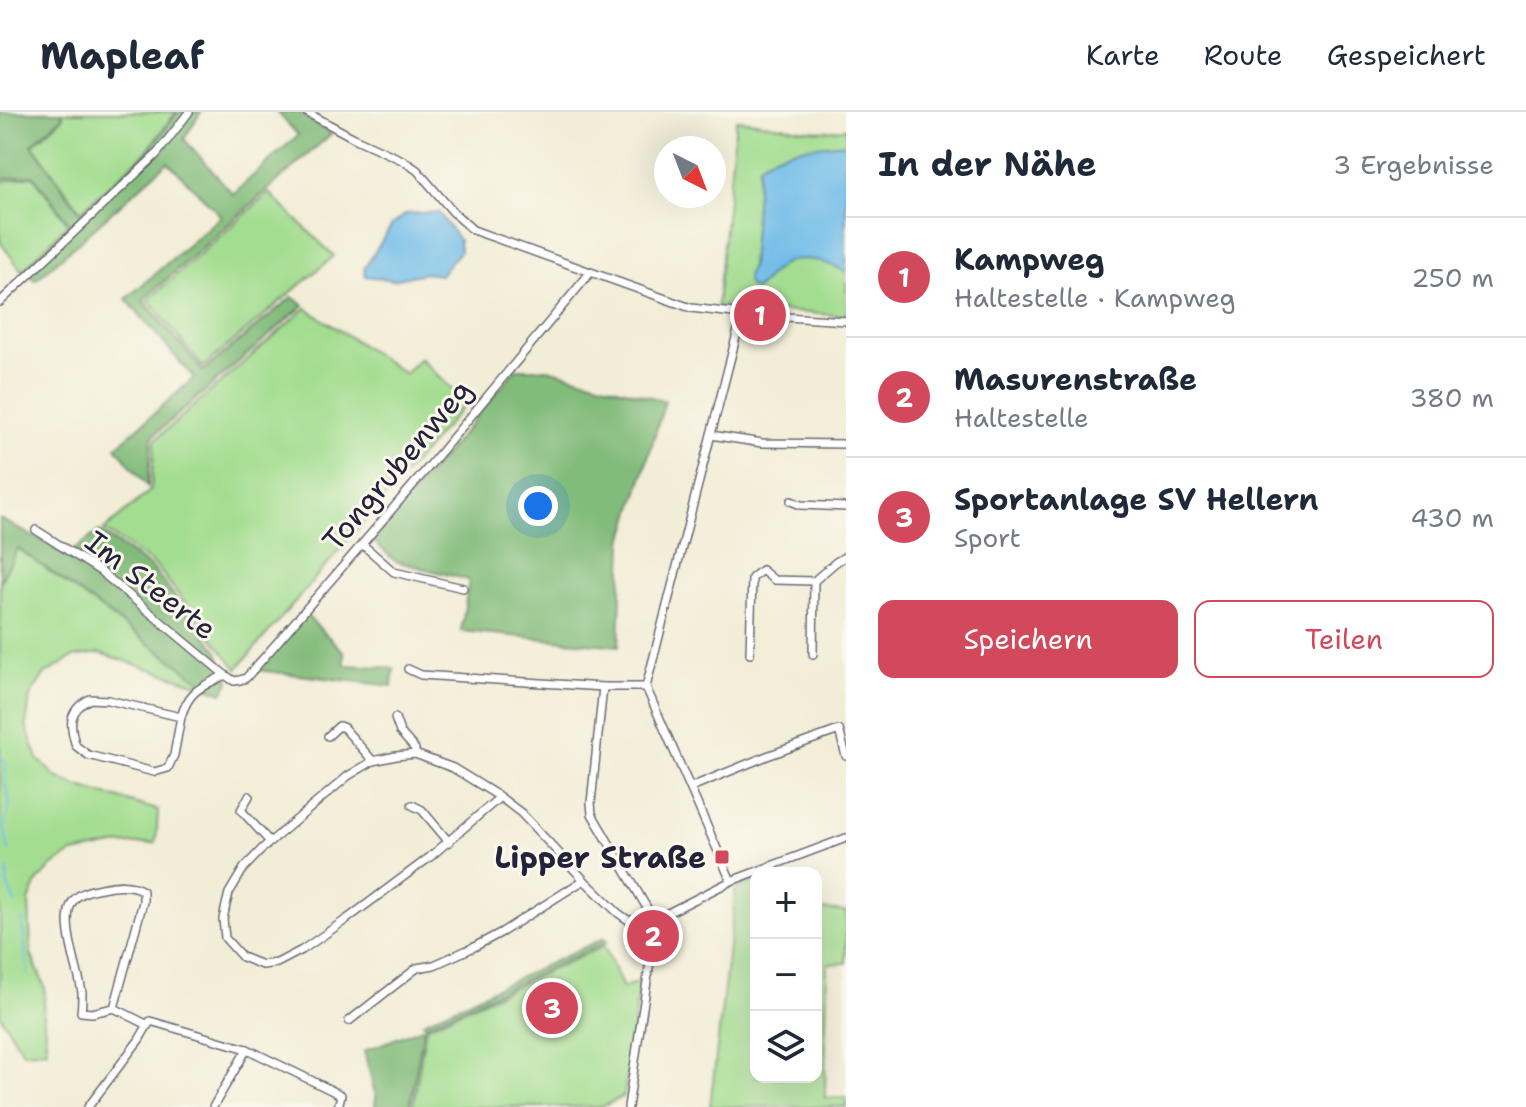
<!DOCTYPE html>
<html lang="de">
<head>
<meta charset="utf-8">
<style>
	:root { --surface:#fff; --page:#f6f6f7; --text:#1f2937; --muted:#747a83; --line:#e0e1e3; --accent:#d1495b }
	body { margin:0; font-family:"Shantell Sans",sans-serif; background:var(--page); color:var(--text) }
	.controls { position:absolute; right:24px; bottom:24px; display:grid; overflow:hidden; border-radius:16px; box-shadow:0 8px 32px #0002 }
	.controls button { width:72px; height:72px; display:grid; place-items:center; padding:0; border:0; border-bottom:2px solid var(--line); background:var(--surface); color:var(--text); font:40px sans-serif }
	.compass { position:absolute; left:654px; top:24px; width:72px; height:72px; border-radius:50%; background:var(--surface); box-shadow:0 8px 32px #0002; rotate:138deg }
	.you { position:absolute; left:538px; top:394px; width:28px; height:28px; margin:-20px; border:6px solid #fff; border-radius:50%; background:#1a73e8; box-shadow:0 0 0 12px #1a73e833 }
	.badge { display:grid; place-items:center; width:52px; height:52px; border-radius:50%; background:var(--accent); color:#fff; font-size:26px; font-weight:700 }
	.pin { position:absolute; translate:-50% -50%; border:4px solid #fff; box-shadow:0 2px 8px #0006 }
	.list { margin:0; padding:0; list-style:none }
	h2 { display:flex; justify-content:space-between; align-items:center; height:104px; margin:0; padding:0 32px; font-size:34px }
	h2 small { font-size:26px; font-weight:400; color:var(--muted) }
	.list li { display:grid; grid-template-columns:52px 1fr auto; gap:24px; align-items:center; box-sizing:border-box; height:120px; padding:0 32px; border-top:2px solid var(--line) }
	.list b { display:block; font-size:30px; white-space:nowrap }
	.list p { margin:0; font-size:26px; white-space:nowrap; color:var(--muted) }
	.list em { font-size:26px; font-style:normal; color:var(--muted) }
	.actions { display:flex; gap:16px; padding:24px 32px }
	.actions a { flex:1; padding:18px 0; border:2px solid var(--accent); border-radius:16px; text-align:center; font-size:28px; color:var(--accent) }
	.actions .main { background:var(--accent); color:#fff }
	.icon { flex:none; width:44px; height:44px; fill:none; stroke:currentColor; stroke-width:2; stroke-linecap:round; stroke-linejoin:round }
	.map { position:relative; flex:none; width:846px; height:995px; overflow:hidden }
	header { display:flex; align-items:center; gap:48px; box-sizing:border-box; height:112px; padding:0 40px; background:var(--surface); border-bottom:2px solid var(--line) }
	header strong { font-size:38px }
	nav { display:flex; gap:44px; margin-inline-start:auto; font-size:28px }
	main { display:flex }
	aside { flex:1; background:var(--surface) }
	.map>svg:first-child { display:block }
</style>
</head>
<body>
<header>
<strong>Mapleaf</strong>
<nav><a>Karte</a><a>Route</a><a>Gespeichert</a></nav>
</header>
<main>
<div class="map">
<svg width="846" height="995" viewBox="0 0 846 995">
	<rect width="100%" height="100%" fill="#fbf7ec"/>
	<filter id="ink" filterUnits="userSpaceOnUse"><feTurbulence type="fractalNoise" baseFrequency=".0125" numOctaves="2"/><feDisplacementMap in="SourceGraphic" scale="16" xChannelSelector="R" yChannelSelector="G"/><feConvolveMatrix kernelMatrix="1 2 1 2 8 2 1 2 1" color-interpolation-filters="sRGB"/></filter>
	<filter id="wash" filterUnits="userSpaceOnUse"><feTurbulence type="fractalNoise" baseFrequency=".006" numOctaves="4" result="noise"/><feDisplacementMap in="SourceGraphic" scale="32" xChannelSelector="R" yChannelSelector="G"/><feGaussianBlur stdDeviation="1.8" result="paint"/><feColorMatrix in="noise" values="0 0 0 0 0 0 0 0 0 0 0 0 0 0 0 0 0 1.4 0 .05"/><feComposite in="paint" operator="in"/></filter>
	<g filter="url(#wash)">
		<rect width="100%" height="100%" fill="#f2edd6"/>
		<g fill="#a3dd90" stroke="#628066" stroke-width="2">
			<path d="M 63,0 L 176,0 L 145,41 L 81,99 L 33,33 L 63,6 Z"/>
			<path d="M 736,8 C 772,9 810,25 846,16 L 846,204 L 717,194 Z"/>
			<path d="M 33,64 L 68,112 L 22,159 L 0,130 L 0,70 Z"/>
			<path d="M 269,81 L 334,144 L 203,255 L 148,188 Z"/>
			<path d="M 306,196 L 405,262 L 420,246 L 466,291 L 237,557 L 156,454 L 104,418 L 151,378 L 155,328 Z"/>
			<path d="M 17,436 L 210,576 L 100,541 L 73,545 L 44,563 L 30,584 L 26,614 L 38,647 L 56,665 L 79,675 L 158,698 L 156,731 L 114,733 L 73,741 L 53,753 L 37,770 L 29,789 L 31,842 L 45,876 L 43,903 L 47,938 L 23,940 L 0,903 L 0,470 Z"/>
			<path d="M 756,769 L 756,965 L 816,965 L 816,797 L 846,800 L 846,851 L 827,852 L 825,986 L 846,985 L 846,995 L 710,995 L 736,777 Z"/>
			<path d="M 604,834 L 623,876 L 640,869 L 624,984 L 602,995 L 413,995 L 426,915 Z"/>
		</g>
		<g fill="#82bc7a" stroke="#526f5a" stroke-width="2">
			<path d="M 0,0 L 62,0 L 62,5 L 32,33 L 81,101 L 146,42 L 178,0 L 201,0 L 184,27 L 233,82 L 298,23 L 277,0 L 298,0 L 331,22 L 143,188 L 203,259 L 292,185 L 304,193 L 152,325 L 148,375 L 116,335 L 194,266 L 126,187 L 221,104 L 168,50 L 36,168 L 24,160 L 70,112 L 33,63 L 0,67 Z"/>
			<path d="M 516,257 L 548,257 L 665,289 L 623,429 L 619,534 L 461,519 L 469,468 L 395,449 L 373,429 Z"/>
			<path d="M 0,407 L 68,443 L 99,419 L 153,457 L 217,538 L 229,570 L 222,581 L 210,576 L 18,436 L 0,470 Z"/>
			<path d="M 306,503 L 344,540 L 345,553 L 394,556 L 392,574 L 256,558 Z"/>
			<path d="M 604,826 L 607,830 L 426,913 L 423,910 Z"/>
			<path d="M 424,915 L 410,995 L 375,995 L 376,985 L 364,939 Z"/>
		</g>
		<g fill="#6ebbe8" stroke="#486e92" stroke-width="2">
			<path d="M 846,31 L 846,160 C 830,151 801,141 783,152 C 772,159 765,171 754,178 C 743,171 747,164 751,153 L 759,53 C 783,35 817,34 846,31 Z"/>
			<path d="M 438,100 L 459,128 L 460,139 L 440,163 L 424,161 L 394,168 L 366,164 L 364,157 L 392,113 L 406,102 Z"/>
		</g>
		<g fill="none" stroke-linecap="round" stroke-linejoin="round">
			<g stroke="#6ebbe8" stroke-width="2">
				<path d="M 0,645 L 3,646 L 6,651 L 5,672 L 10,691 L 4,714 L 9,739"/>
				<path d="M 8,757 L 7,772 L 15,791"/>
				<path d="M 22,807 L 28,863"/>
			</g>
		</g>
	</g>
	<g filter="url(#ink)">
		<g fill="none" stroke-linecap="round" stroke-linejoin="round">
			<defs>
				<g id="minor">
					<path d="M 306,0 L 356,27 L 402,48 L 417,58 L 453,100 L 473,118 L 691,196 L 742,202 L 846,209"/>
					<path d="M 0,190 L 156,43 L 189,0"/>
					<path d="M 711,323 L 762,331 L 846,332"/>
					<path d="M 791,389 L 801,393 L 846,395"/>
					<path d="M 36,418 L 100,459 L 225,563 L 234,569 L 240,568 L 246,566 L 268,541 L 426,358 L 590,161"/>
					<path d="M 362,432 L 394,460 L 463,476"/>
					<path d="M 750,542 L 752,466 L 762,458 L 774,468 L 814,469 L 836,450 L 846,444"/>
					<path d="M 813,542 L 814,469"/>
					<path d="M 408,557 L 421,563 L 603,575 L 646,575"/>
					<path d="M 603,575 L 591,691 L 592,702 L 654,808"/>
					<path d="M 181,605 L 174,643 L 168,656 L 154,660 L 88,643 L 76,634 C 69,613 68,598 90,587 L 108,588 L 181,605 C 189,578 201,575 225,563"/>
					<path d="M 395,606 L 400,620 L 415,637 L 415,642"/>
					<path d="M 328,624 L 339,614 L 344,616 L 373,649"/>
					<path d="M 691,675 L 767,644 L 839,618 L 846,644"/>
					<path d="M 249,684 L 241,698 L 270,730"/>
					<path d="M 500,685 L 430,745 L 347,807 L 302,838 L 277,851 L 262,853 L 242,845 L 225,826 L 223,807 L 226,793 L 229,781 L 244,756 L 263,736 L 348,664 L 373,649 L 396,644 L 415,642 L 453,656 L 500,685 L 521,701 L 584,768 L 618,801 L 628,808 L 654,808 L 731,769 L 846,726"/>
					<path d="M 412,693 L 422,698 L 449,730"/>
					<path d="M 731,769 L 646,575 L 742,202"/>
					<path d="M 114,896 L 143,790 L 143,779 C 131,771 115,773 101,776 C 92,778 80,780 73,789 C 59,808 79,858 82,881 C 82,887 82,894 81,900 L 92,901 L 114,896 L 148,913"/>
					<path d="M 349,909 L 417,856 L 434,853 L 474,835 L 502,820 L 584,768"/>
					<path d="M 88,995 L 139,928 L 150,909 L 247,937 L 341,983 L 338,995"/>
					<path d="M 213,995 L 247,937"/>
					<path d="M 628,995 L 651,843 L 654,808"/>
				</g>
			</defs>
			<use href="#minor" stroke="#6b6971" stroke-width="10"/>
			<use href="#minor" stroke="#fff" stroke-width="7"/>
		</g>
	</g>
	<rect fill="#d1495b" stroke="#fbf7ec" stroke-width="3" x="714" y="737" width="16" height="16" rx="4"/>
	<g text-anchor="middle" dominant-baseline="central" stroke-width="6" stroke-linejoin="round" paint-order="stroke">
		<g font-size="30" fill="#22223b" stroke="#fbf7ec">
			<text transform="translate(397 353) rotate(-50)">Tongrubenweg</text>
			<text transform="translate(151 473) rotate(38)">Im Steerte</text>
		</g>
		<g font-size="30" font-weight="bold" fill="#22223b" stroke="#fbf7ec" text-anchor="end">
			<text x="706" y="745">Lipper Straße</text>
		</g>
	</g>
</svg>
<div class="controls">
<button>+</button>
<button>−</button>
<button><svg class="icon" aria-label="layers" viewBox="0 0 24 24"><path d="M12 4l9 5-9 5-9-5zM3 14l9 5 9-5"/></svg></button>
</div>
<svg class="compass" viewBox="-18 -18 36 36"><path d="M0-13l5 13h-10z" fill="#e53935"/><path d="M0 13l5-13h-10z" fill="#747a83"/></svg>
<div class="you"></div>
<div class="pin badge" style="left:760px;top:203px">1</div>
<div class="pin badge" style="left:653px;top:824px">2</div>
<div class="pin badge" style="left:552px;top:896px">3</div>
</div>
<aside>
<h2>In der Nähe<small>3 Ergebnisse</small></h2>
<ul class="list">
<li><span class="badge">1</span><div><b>Kampweg</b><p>Haltestelle · Kampweg</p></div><em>250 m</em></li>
<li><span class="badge">2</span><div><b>Masurenstraße</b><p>Haltestelle</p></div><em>380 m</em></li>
<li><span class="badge">3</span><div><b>Sportanlage SV Hellern</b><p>Sport</p></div><em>430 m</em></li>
</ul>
<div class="actions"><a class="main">Speichern</a><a>Teilen</a></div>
</aside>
</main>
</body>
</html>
